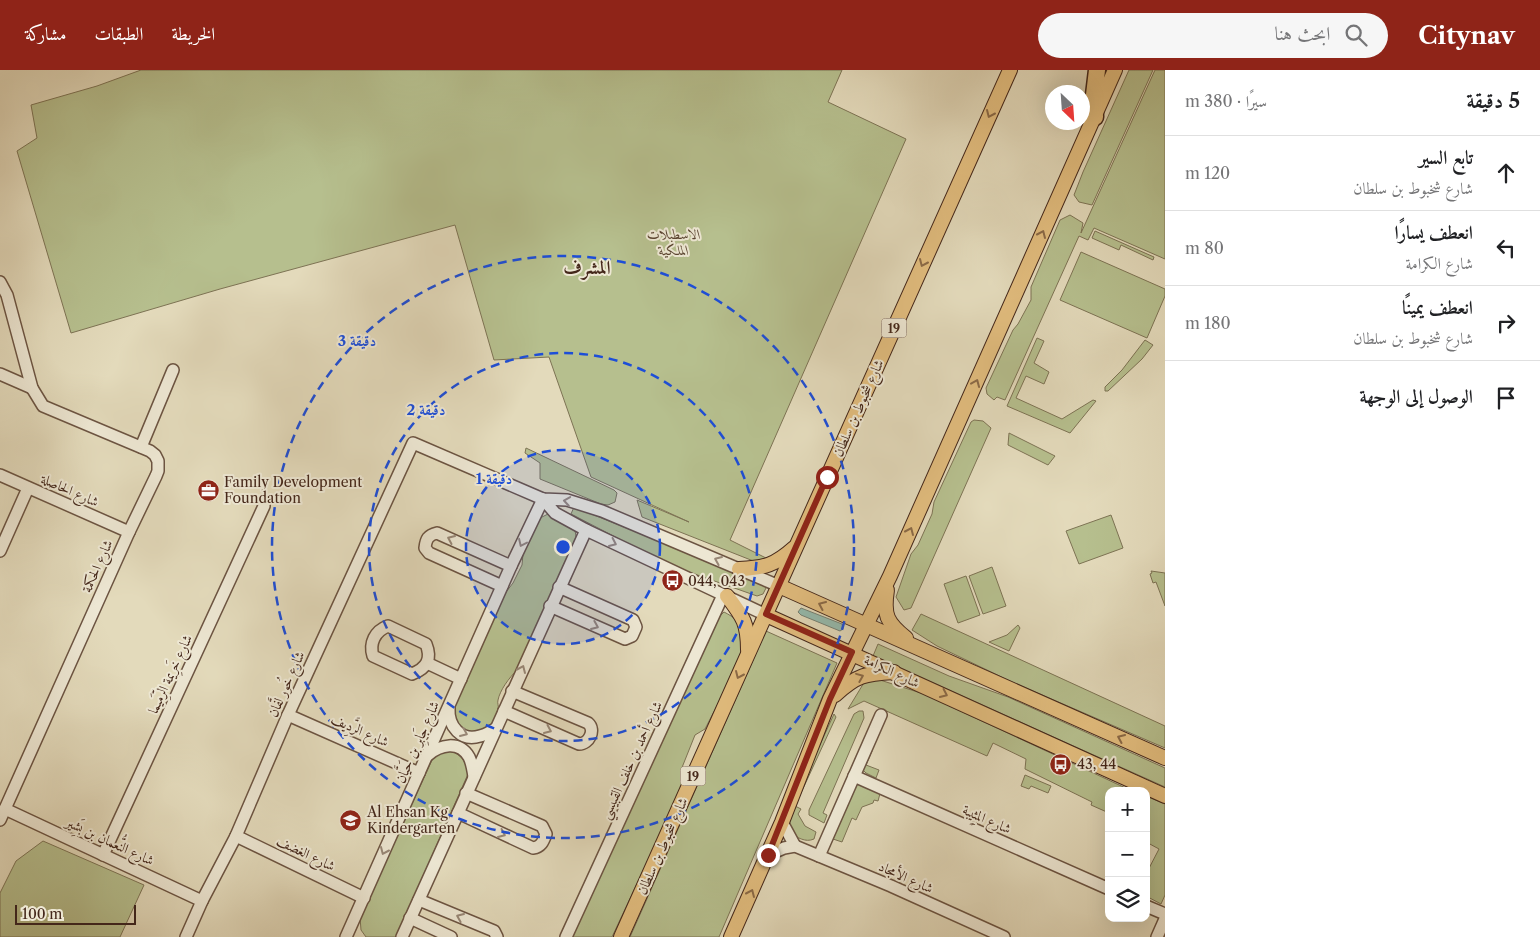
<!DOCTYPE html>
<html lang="ar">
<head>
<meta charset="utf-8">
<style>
	:root { --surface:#fff; --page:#f6f6f6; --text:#202124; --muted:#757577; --line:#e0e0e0; --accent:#8f2418 }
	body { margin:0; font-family:"Libre Caslon Text",Amiri,serif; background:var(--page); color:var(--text); direction:rtl }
	.controls { position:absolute; right:15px; bottom:15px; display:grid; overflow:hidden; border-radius:10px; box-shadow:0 5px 20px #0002 }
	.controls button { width:45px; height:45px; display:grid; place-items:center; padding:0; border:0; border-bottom:1px solid var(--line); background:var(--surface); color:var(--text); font:25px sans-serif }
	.compass { position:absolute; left:1045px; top:15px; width:45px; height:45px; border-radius:50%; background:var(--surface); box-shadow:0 5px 20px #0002; rotate:155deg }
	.scale { position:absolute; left:15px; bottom:12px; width:121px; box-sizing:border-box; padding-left:5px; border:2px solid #44271a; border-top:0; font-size:14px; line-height:18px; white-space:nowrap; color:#44271a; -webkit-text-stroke:4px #ede7d3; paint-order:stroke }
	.stop { position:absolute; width:15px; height:15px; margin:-11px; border:4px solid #8f2418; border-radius:50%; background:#fff }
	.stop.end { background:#8f2418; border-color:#fff; box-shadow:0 1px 5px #0008 }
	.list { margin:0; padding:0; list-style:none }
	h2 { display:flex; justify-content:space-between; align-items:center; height:65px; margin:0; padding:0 20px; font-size:21px }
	h2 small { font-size:16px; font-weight:400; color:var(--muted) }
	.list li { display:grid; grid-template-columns:32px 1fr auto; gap:15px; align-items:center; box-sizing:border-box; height:75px; padding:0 20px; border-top:1px solid var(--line) }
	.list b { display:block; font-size:19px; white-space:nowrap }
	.list p { margin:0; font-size:16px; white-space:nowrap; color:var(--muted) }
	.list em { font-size:16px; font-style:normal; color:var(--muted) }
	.icon { flex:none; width:28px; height:28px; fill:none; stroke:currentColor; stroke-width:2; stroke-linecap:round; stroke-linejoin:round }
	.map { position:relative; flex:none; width:1165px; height:867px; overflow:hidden; direction:ltr }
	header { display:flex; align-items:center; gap:30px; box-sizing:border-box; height:70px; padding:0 25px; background:var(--accent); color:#fff }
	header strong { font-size:24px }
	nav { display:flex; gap:28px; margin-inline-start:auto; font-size:18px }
	.search { width:350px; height:45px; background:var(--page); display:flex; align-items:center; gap:12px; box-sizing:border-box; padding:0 18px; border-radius:28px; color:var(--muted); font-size:19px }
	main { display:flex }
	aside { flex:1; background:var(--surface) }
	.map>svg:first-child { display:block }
</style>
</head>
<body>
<header>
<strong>Citynav</strong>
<div class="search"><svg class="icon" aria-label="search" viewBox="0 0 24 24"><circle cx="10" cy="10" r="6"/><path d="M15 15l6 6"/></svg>ابحث هنا</div>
<nav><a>الخريطة</a><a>الطبقات</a><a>مشاركة</a></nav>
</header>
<main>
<aside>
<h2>5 دقيقة<small>سيرًا · 380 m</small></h2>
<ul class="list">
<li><svg class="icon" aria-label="ahead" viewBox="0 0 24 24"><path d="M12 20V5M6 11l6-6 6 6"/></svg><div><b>تابع السير</b><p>شارع شخبوط بن سلطان</p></div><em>120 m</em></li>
<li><svg class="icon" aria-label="left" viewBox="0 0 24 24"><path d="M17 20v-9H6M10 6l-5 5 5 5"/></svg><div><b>انعطف يسارًا</b><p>شارع الكرامة</p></div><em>80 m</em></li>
<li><svg class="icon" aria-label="right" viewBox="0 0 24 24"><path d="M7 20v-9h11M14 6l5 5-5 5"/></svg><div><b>انعطف يمينًا</b><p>شارع شخبوط بن سلطان</p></div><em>180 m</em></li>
<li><svg class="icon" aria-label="arrive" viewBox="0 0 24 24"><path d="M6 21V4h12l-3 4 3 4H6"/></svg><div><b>الوصول إلى الوجهة</b></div></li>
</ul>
</aside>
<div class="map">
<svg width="1165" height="867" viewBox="0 0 1165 867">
	<rect width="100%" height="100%" fill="#e3dabb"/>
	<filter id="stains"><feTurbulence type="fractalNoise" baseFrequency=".004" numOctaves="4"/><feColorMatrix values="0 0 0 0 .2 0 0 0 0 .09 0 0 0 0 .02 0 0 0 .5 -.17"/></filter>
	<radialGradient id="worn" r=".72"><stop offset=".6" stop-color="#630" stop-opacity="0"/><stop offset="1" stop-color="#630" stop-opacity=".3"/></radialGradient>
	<g fill="#b6bf8e" stroke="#7d7354">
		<path d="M 141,0 L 842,0 L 828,32 L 906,69 L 730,470 L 770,490 L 761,494 L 642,447 L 637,430 L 689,452 L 591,407 L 549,287 L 494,290 L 455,155 L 220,219 L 71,263 L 17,81 L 37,68 L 31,35 L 97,16 Z"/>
		<path d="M 1129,0 L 1153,0 L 1092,135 L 1079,132 L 1074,125 L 1083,102 Z"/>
		<path d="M 1155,0 L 1165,0 L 1165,189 L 1094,158 L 1088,170 L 1079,166 L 1005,330 L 997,327 L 994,330 L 987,324 L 986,318 L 1013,260 L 1018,254 L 1031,230 L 1031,217 L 1060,150 L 1070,145 L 1083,153 L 1081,163 Z"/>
		<path d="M 1095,161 L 1154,187 L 1153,190 L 1121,175 L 1119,180 L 1092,168 Z"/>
		<path d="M 1081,182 L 1165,219 L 1165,226 L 1147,268 L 1060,230 Z"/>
		<path d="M 1037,268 L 1044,271 L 1034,293 L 1049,302 L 1044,314 L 1026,306 L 1016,328 L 1062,349 L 1093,330 L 1096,331 L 1070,363 L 1007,336 Z"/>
		<path d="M 1145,270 L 1153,275 L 1142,289 L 1108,321 L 1105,321 L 1105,317 L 1122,300 Z"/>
		<path d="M 974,350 L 983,351 L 991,358 L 911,538 L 904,540 L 896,527 L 911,484 L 918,475 L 932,444 L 934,432 L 971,352 Z"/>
		<path d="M 1009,363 L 1055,386 L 1048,395 L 1008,375 Z"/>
		<path d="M 526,378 L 614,420 L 617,423 L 615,432 L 608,435 L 601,434 L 540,409 L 540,393 L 525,383 Z"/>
		<path d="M 574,437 L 762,512 L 766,518 L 763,524 L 757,526 L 669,495 L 575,446 L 571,444 Z"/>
		<path d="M 548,444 L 560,449 L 575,460 L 576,467 L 517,600 C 509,608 500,620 498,630 C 497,633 499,636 498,638 C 497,644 494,652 490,656 C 481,666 457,663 454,649 C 453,645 454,640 454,637 L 506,522 L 513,513 L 522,495 L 523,484 L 538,449 Z"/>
		<path d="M 1111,445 L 1123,478 L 1079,494 L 1066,461 Z"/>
		<path d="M 992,497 L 1006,536 L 983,544 L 969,506 Z"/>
		<path d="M 1151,501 L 1165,503 L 1165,536 L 1156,512 L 1153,513 L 1150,504 L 1152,503 Z"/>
		<path d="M 966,506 L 980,545 L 958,553 L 944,514 Z"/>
		<path d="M 724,542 C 734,547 742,553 744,565 C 747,581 714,641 705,659 L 695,665 L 681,700 L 686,709 L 612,867 L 571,867 L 718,548 Z"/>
		<path d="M 921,544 L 1165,656 L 1165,678 L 1012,612 L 937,576 L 912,560 Z"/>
		<path d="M 1018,555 L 1020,558 L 1009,581 L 989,572 L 1007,565 Z"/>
		<path d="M 766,561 L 837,593 L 719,867 L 630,867 Z"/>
		<path d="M 878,574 L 949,606 L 1008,627 L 1165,698 L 1165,717 L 873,586 Z"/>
		<path d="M 880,610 L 924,624 L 1132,721 L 1109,721 L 1109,743 L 1091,735 L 1092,732 L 1025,699 L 1026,689 L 993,673 L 987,686 L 864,631 L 848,639 L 865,611 Z"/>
		<path d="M 859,641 L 863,641 L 864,648 L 823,743 L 827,745 L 824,753 L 809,745 L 809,740 L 854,644 Z"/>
		<path d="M 834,644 L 836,647 L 795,736 L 801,739 L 798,744 L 805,756 L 816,762 L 814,769 C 805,773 797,767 790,763 L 787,747 Z"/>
		<path d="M 866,679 L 872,681 L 866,695 L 879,700 L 876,708 L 866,703 L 862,699 Z"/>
		<path d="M 448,680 C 461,684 466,691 468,704 L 397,865 L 395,867 L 366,867 L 361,860 L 360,847 L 433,688 L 440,683 Z"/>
		<path d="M 1025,705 L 1051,716 L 1048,723 L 1031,716 L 1029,719 L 1021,716 Z"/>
		<path d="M 855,713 L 881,720 L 878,731 L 874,730 L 873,733 L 862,737 L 856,750 L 852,748 L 842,772 L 827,767 Z"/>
		<path d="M 1146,726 L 1165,734 L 1165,825 L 1161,834 L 1146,826 L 1146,804 L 1159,779 L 1148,773 L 1146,769 Z"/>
		<path d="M 43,771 L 144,815 L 120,867 L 0,867 L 0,823 L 16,791 Z"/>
	</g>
	<path fill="#95bbae" stroke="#758073" d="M 801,538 L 842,554 L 843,559 L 840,561 L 801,545 L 798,542 Z"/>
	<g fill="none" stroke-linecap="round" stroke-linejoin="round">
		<defs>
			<g id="minor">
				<path d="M 0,212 L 7,225 L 32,318 L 43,336 L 150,381 L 155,385 L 158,391 L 158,401 L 156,406 L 129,462 L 0,750"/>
				<path d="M 0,304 L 32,318"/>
				<path d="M 141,377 L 173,300"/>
				<path d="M 0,405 L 129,462"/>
				<path d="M 543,429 L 555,443 L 586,460 L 766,545"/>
				<path d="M 0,481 L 28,418"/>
				<path d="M 502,516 L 429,483 L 425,478 C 426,469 428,465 437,463 L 511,496"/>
				<path d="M 550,536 L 625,569 L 632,566 L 636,557 L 633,550 L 559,517"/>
				<path d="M 388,556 L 426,574 C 432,589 427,598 412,604 L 373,586 C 369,573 375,561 388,556 Z"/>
				<path d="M 427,593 L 461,609"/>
				<path d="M 449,638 C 448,656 461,672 480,666 C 486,665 491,661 495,659"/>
				<path d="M 504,641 L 579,674 C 589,674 596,660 588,653 L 512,621"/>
				<path d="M 288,645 L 419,703"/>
				<path d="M 428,685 C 440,675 459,670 469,687 C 472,693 473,700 474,707"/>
				<path d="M 854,706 L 1109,819"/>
				<path d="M 5,739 L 202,831"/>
				<path d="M 458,743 L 533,778 C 541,777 543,772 546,764 L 542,756 L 466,723"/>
				<path d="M 782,752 L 795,776"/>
				<path d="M 236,766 L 364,828"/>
				<path d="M 103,785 L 264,436"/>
				<path d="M 768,785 L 784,778 L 795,776 L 891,816 L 1004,867"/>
				<path d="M 819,786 L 881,645"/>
				<path d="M 419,830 L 494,861 L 497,867"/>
				<path d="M 1146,836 L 1165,844"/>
				<path d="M 410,848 L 451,867"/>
				<path d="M 186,867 L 202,831 L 236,766 L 288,645 L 413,373 L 543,429 L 567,430 L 602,441 L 779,516"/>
				<path d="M 346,867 L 511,496 L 543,429"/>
				<path d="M 402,867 L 586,460"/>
				<path d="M 566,867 L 723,525"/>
				<path d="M 1157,867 L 1165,849"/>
			</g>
			<g id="major">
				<path d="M 739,499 C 765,498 775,495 794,478"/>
				<path d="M 779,516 L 1165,688"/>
				<path d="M 887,520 C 883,545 887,553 906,568"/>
				<path d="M 727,526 C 743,547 748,553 748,580"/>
				<path d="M 766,545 L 1165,726"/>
				<path d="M 835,625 C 857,605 864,604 894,602"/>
				<path d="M 621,867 L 1010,0"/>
				<path d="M 731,867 L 782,752 L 830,629 L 890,506 L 1115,0"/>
			</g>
			<path id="highway" d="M 1095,47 L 1094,25 L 1097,0"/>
		</defs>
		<use href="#minor" stroke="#6c5442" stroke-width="14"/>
		<use href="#major" stroke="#44271a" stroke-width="16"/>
		<use href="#highway" stroke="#44271a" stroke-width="19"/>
		<use href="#minor" stroke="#ede7d3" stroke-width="11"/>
		<use href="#major" stroke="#e2bd7e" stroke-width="14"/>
		<use href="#highway" stroke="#e2bd7e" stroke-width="16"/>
	</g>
	<defs><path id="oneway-chevron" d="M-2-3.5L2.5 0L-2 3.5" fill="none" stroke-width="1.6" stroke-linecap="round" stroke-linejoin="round" transform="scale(1.25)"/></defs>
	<g stroke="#8b6a47">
		<use href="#oneway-chevron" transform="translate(990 44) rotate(114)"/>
		<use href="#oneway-chevron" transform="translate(1042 164) rotate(-66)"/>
		<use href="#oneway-chevron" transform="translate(923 193) rotate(114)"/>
		<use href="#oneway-chevron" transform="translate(976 313) rotate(-67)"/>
		<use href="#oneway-chevron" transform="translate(910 461) rotate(-66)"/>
		<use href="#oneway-chevron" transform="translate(822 535) rotate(-156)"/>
		<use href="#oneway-chevron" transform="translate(739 605) rotate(114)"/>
		<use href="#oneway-chevron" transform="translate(860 607) rotate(-22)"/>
		<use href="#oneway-chevron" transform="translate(944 624) rotate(25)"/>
		<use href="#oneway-chevron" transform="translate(1121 668) rotate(-156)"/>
		<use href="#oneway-chevron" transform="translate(751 823) rotate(-66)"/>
	</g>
	<g stroke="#988776">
		<use href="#oneway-chevron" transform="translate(567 431) rotate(-171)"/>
		<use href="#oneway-chevron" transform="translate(451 469) rotate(-156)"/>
		<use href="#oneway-chevron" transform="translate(522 473) rotate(115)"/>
		<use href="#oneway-chevron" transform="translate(613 473) rotate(25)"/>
		<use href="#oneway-chevron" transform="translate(718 490) rotate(-157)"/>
		<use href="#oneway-chevron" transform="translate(595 556) rotate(23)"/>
		<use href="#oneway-chevron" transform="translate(522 599) rotate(-66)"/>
		<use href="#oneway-chevron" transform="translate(548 660) rotate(24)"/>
		<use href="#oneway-chevron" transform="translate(464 663) rotate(23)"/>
		<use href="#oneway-chevron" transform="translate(502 764) rotate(25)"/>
		<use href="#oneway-chevron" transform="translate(384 781) rotate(114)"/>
		<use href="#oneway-chevron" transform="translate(460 847) rotate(-157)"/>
	</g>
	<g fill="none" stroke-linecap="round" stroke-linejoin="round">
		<path stroke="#8f2418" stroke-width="6" d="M 768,785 L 830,629 L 852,582 L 766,544 L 827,407"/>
	</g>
	<circle cx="563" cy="477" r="97" fill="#1d4ed8" fill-opacity=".12"/>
	<g fill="none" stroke="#1d4ed8" stroke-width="2.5" stroke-dasharray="9 6">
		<circle cx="563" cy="477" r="97"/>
		<circle cx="563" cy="477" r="194"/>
		<circle cx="563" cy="477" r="291"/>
	</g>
	<defs>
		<symbol id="office-disc" viewBox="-11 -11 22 22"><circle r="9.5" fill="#8f2418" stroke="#ede7d3"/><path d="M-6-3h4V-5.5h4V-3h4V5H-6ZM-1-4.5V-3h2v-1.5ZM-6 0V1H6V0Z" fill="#fff"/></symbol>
		<symbol id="bus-disc" viewBox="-11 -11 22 22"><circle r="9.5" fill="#8f2418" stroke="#ede7d3"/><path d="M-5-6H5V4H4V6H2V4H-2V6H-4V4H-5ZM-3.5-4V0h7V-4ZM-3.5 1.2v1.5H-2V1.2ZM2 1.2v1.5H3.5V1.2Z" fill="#fff"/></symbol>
		<symbol id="school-disc" viewBox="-11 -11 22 22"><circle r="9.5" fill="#8f2418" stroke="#ede7d3"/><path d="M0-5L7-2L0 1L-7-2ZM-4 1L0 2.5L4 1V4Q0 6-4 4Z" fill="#fff"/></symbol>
	</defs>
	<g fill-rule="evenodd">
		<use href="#office-disc" x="196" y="408" width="25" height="25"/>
		<use href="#bus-disc" x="660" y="498" width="25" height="25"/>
		<use href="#bus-disc" x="1048" y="682" width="25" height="25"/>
		<use href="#school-disc" x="338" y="738" width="25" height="25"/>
	</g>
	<g text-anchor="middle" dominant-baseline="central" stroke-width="4" stroke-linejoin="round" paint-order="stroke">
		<g fill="#ede7d3" stroke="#776152" stroke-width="1">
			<rect x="881.5" y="248.5" width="25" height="19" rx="4"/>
			<rect x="680.5" y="696.5" width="25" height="19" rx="4"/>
		</g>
		<g font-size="12" font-weight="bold" fill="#44271a">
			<text x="894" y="258">19</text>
			<text x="693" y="706">19</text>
		</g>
		<g font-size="14" font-style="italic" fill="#5b4531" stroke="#ede7d3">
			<text x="674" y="164">الاسطبلات<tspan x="674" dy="16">الملكية</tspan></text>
		</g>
		<g font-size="14" fill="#44271a" stroke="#ede7d3">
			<text transform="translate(858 338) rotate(-66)">شارع شخبوط بن سلطان</text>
			<text transform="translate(70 420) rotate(24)">شارع الحاصلة</text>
			<text transform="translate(97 496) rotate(-66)">شارع الحكمة</text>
			<text transform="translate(892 601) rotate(25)">شارع الكرامة</text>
			<text transform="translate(170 604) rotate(-65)">شارع خَرِيمة الرِّمَيما</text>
			<text transform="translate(286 614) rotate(-66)">شارع خُور لفَّان</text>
			<text transform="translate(360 660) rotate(24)">شارع الرَّدِيف</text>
			<text transform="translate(417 672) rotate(-66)">شارع جَابِر بن حَيَّان</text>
			<text transform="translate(631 690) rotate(-65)">شارع أحمد بن خلف القبيسي</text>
			<text transform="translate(987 749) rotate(24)">شارع المِثِيبة</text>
			<text transform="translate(110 771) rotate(25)">شارع النُّعمان بن بَشِير</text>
			<text transform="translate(662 776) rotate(-66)">شارع شخبوط بن سلطان</text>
			<text transform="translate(306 783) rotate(26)">شارع الغضف</text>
			<text transform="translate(906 807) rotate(24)">شارع الأمجاد</text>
		</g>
		<g font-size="14" fill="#44271a" stroke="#ede7d3" text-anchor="start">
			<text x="224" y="412">Family Development<tspan x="224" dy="16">Foundation</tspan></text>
			<text x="688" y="511">044, 043</text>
			<text x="1077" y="694">43, 44</text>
			<text x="367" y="742">Al Ehsan Kg<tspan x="367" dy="16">Kindergarten</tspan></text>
		</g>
		<g font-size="19" font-weight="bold" fill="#44271a" stroke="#ede7d3">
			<text x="587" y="197">المشرف</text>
		</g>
	</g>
	<circle cx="563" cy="477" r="8" fill="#1d4ed8" stroke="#ede7d3" stroke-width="2.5"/>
	<g font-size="15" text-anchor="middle" font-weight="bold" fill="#1d4ed8" stroke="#ede7d3" stroke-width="4" stroke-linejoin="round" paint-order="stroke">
		<text x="357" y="276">3 دقيقة</text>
		<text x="426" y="345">2 دقيقة</text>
		<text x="494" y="414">1 دقيقة</text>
	</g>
	<rect width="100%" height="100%" filter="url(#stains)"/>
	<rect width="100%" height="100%" fill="url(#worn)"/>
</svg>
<div class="controls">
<button>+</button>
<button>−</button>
<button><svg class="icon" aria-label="layers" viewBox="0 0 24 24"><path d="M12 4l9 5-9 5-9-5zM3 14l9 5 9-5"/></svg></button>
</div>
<svg class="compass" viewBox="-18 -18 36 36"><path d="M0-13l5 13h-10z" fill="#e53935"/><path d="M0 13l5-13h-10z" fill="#757577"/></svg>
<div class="scale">100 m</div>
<div class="stop" style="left:827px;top:407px"></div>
<div class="stop end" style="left:768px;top:785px"></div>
</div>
</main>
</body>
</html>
